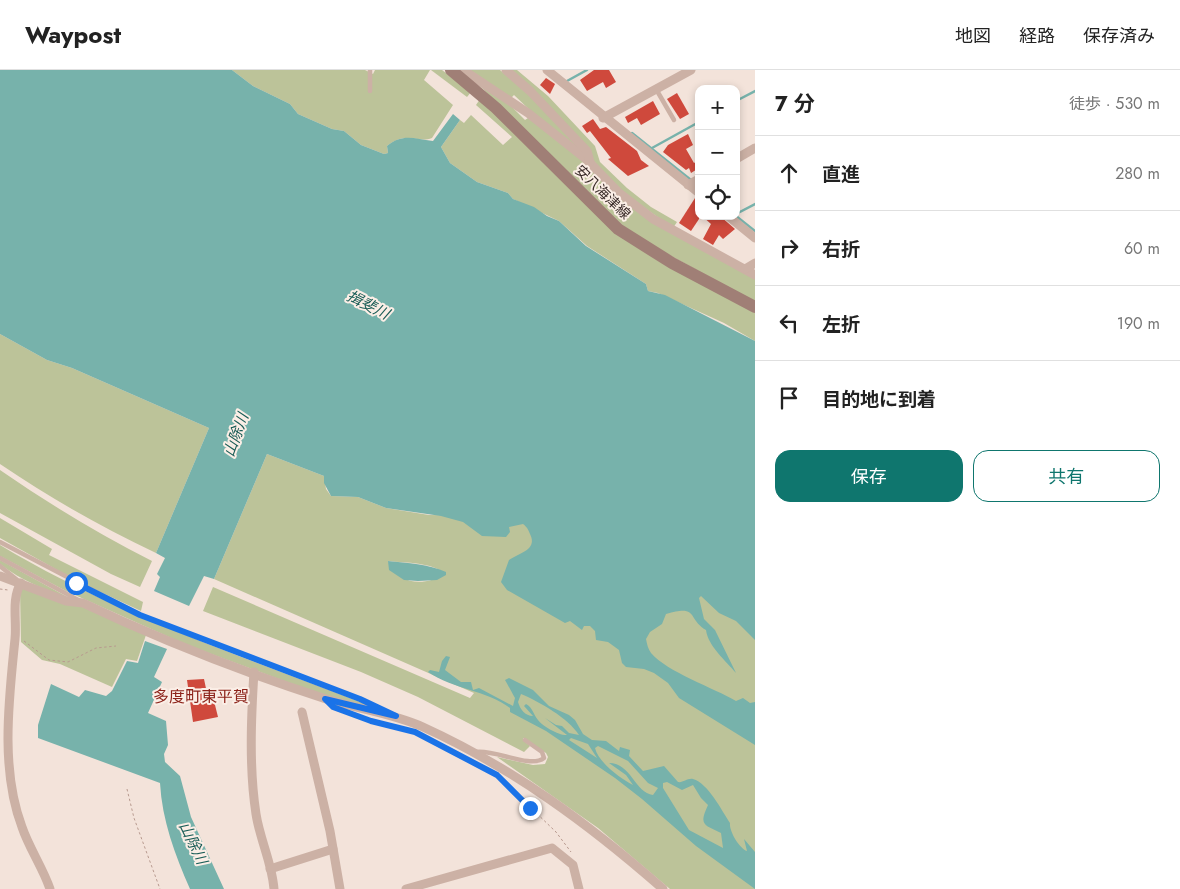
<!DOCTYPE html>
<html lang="ja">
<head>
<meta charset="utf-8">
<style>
	:root { --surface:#fff; --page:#f6f6f6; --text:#222; --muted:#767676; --line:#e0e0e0; --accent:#0f766e }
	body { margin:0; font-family:Jost,"Noto Sans JP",sans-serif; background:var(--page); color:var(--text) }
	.controls { position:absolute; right:15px; top:15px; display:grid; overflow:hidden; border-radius:10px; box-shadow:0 2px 8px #0003 }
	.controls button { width:45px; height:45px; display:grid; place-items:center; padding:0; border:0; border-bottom:1px solid var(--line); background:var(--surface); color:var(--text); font:25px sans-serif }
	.stop { position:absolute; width:15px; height:15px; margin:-11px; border:4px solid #1a73e8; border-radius:50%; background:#fff }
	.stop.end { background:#1a73e8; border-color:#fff; box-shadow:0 1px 5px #0008 }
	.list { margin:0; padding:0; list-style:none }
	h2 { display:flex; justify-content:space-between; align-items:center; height:65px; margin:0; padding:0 20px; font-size:21px }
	h2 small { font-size:16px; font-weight:400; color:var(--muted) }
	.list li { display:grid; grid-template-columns:32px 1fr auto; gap:15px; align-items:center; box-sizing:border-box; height:75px; padding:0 20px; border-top:1px solid var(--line) }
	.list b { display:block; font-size:19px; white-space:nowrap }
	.list em { font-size:16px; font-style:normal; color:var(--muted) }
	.actions { display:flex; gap:10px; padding:15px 20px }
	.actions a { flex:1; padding:11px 0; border:1px solid var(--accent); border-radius:15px; text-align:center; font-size:18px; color:var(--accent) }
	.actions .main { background:var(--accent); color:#fff }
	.icon { flex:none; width:28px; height:28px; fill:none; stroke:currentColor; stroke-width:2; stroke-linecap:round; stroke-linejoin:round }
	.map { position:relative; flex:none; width:755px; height:819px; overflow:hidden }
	header { display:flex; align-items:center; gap:30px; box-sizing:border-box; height:70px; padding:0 25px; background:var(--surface); border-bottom:1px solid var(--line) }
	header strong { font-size:24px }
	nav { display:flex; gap:28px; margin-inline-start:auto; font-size:18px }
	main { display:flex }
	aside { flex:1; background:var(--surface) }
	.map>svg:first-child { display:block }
</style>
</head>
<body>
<header>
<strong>Waypost</strong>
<nav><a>地図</a><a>経路</a><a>保存済み</a></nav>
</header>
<main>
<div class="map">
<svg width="755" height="819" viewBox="0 0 755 819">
	<rect width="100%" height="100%" fill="#f3e3da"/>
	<g fill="#bcc399" fill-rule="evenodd">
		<path d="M 232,0 L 365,0 L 373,4 L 375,0 L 430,0 L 424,10 L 453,35 L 432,68 C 418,74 407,60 387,76 L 388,83 L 384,84 L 361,75 L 344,61 L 332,59 L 298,44 L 290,34 L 253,16 Z"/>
		<path d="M 431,0 L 442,0 L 471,22 L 467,27 Z"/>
		<path d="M 470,0 L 500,0 L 526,22 L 585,84 L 536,46 L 514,25 L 511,28 Z"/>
		<path d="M 508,0 L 517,0 L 548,26 L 595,76 L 600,92 L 627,118 L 651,137 L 677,152 L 673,158 L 621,121 Z"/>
		<path d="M 474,10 L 505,30 L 525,50 L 528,48 L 582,89 L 616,123 L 755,208 L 755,232 L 644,171 L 617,151 Z"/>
		<path d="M 480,29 L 671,197 L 755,243 L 755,271 L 724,253 L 658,223 L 648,221 L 646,214 L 587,176 L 559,151 L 513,129 L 508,123 L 477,112 L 450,93 L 441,77 L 460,50 L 464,53 L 471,45 L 503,75 L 512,67 L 476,35 Z"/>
		<path d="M 0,264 L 47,290 L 72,298 L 209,358 L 156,483 C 101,457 50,428 0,394 Z"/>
		<path d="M 267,384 L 324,406 L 326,419 L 331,426 L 358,427 L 386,438 L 429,445 L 510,446 L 693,518 L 755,557 L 755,819 L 670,819 L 598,758 L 497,687 L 533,695 L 545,694 L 548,687 L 546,683 L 523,668 L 523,670 L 530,676 L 524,682 L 418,627 L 361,602 L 203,541 L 213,517 L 470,628 L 474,623 L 214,509 ZM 388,491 C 407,493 431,492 446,504 C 424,516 400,516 388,491 Z"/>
		<path d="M 0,400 C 49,434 99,464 152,491 L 140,517 L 111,504 L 0,443 Z"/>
		<path d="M 0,448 L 52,479 L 49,485 L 143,532 L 141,541 L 77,511 L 0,468 Z"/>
		<path d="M 0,475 C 116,545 247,588 373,637 L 330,628 L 187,575 L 66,521 L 0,486 Z"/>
		<path d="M 0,490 L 71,529 C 46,520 22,511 0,494 Z"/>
		<path d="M 22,517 L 60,527 L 146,565 L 137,591 L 126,589 L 112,617 L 60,594 L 42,590 L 21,572 L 20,519 Z"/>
	</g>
	<g fill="#77b2ab" fill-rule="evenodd">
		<path d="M 0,0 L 232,0 L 253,16 L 290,34 L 298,44 L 332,59 L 344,61 L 361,75 L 384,84 L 388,83 L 387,76 C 403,63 414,69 433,71 L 453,44 L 460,50 L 441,77 L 450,93 L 477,112 L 508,123 L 513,129 L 534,137 L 547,146 L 559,151 L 586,176 L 646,214 L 648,221 L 665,225 L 755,271 L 755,570 L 736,551 L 719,543 L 701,526 L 699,528 L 704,549 L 715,560 L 736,603 C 726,591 708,576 706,560 C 687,549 699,534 666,544 L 662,554 L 650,562 L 646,569 C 647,574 648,579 651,583 C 667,602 714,618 736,631 L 743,628 L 750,633 L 755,632 L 755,675 L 679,628 L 668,613 L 654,603 L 644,599 L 626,597 L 622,593 L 619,580 L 608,572 L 596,570 L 595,561 L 590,556 L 584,556 L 582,560 L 570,551 L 565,553 L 507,520 L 501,512 L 509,490 C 519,483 538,480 530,464 C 528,459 527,457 523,454 L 509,457 L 510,462 L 506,467 L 482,466 L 463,452 L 441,446 L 386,438 L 358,427 L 331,426 L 324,413 L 324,406 L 267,384 L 214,509 L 204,506 L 189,536 L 154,521 L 160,507 L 157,504 L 165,488 L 156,483 L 209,358 L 72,298 L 47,290 L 0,264 Z"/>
		<path d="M 388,491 C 408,493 428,494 446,502 L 446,505 L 437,510 L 418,511 L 404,510 L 389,500 Z"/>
		<path d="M 145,571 L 167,579 L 154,607 L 162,612 L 148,643 L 166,651 L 168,675 L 164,684 L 165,692 L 180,706 L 191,747 L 224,819 L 190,819 C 175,785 162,750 160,713 L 38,668 L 38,655 L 51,614 L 79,627 L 85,620 L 106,626 L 112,621 L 127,591 L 138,593 Z"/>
		<path d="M 446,586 L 450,587 L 445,600 L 461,612 L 471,612 L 473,620 L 479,618 L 513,636 L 515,628 C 511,621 509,617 505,610 L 509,608 L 533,620 L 549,636 L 569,645 L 575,650 L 583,664 L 592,670 L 606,671 L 619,681 L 620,677 L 630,680 L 629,686 L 643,701 L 664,696 L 678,712 C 683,713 687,708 693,709 C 708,713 722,741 730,753 C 729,761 739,778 747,781 L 744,769 L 755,782 L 755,819 L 696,776 L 642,729 L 615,708 L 546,661 L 510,642 L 510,638 C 488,621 453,619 428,602 L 430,600 L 439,602 L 442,591 ZM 521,624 C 540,632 568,648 579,665 L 569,663 L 562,656 L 556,655 L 545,648 L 567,665 C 560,666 542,656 538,650 C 533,644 533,638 526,634 L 524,636 L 533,646 C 525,646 520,639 518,632 ZM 571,668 L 588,674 L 597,688 L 569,670 ZM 598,676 L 628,691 L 648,713 L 658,718 L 653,725 C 635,723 631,693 609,693 L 626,705 L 633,715 C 621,709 598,692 595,678 ZM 667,712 L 682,720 L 693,715 L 701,728 L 708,735 C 699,755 703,754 721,763 L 723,778 L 689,760 L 663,718 L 663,713 Z"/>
	</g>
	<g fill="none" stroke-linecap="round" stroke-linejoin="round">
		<g stroke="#77b2ab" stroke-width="2.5">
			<path d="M 567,11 L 587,0"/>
			<path d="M 736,31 L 755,21"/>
			<path d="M 632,63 L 691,110"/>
			<path d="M 652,78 L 699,52"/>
			<path d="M 736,144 L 755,134"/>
			<path d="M 736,146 L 755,161"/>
		</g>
	</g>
	<g fill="#cf493c">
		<path d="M 594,0 L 609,0 L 616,12 L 606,18 L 603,12 L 587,21 L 580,10 Z"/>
		<path d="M 546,8 L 555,14 L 550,24 L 540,15 Z"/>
		<path d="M 677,23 L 689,44 L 680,49 L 667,29 Z"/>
		<path d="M 653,31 L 660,44 L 641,55 L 637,48 L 628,53 L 625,47 Z"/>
		<path d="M 593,49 L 600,59 L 606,57 L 637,81 L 641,90 L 649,96 L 628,106 L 608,89 L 611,88 L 590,61 L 587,63 L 582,56 Z"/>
		<path d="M 688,64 L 693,75 L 686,79 L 694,93 L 699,90 L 699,98 L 691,103 L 689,98 L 686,100 L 663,82 L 668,75 Z"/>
		<path d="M 695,128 L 699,129 L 699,149 L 691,161 L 679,153 Z"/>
		<path d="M 702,146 L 720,146 L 735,159 L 723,169 L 719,165 L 713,175 L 703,169 L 711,154 Z"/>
		<path d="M 204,609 L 208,628 L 213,627 L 218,647 L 193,652 L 187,610 Z"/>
	</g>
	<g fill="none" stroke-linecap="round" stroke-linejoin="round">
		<g stroke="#b89a8f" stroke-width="1" stroke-dasharray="2.5 2.5" stroke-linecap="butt">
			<path d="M 0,519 L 8,520"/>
			<path d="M 24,571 L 49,590 L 68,592 L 96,578 L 116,576"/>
			<path d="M 363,648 L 386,654"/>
			<path d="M 501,709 L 556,762 L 571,782"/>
			<path d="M 127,719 L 134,748 L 160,819"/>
		</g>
		<g stroke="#ccb1a5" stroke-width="4.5">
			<path d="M 656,19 L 674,50"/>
			<path d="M 370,21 L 370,0"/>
			<path d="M 0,472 L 140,545 L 359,629 L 385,641"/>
			<path d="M 0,488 L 78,530"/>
			<path d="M 0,496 L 16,509"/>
			<path d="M 476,682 C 495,679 530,699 544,688 L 542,682 L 525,670"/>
		</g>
		<g stroke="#ccb1a5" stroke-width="9">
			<path d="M 463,0 L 528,43 L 586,89 L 618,122 L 653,149 L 755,205"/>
			<path d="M 506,0 L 530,21 L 587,81 L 590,92"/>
			<path d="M 547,0 L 699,123"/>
			<path d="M 603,48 L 691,0"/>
			<path d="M 736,89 L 755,78"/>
			<path d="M 688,115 L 699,109"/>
			<path d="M 728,146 L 755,168"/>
			<path d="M 745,199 L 755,193"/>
			<path d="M 0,506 L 66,531 L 83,533 C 161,570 243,602 326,629 C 358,639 392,643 423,657 C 513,698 589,754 663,819"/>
			<path d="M 21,513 C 11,529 17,550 15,569 C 9,629 0,699 22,757 C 29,778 43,798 50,819"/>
			<path d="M 254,602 C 251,649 249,698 256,744 C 260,770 272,793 274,819"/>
			<path d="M 302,642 L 330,761 L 340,819"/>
			<path d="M 270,799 L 333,779"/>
			<path d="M 406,819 L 552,778 L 573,795 L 579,819"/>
		</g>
		<path stroke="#a07f76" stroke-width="12" d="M 451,0 L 496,38 L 618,159 L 672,193 L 755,237"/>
	</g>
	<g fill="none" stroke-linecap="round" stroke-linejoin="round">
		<path stroke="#1a73e8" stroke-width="6" d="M 76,513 L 140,545 L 360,629 L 396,646 L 325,629 L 333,637 L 371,651 L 415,662 L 497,705 L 530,738"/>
	</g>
	<g text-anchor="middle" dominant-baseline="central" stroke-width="4" stroke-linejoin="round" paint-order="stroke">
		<g font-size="14" fill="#372927" stroke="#fbeee6">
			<text transform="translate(603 122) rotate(44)">安八海津線</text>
		</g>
		<g font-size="15" font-style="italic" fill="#195c56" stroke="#fbeee6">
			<text transform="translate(368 235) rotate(27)">揖斐川</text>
			<text transform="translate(236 365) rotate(-70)">山除川</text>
			<text transform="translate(193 773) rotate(64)">山除川</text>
		</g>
		<g font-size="16" fill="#8c231a" stroke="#fbeee6">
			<text x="201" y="626">多度町東平賀</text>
		</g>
	</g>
</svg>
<div class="controls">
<button>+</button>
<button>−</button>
<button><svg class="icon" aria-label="locate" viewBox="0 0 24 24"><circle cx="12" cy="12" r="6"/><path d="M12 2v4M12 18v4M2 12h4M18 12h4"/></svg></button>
</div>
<div class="stop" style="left:76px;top:513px"></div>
<div class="stop end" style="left:530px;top:738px"></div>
</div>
<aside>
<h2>7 分<small>徒歩 · 530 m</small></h2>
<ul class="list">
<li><svg class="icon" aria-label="ahead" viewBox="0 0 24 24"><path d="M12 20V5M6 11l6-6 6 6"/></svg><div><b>直進</b></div><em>280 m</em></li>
<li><svg class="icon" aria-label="right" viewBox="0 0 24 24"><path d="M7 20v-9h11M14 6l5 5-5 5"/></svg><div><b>右折</b></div><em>60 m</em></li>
<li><svg class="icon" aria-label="left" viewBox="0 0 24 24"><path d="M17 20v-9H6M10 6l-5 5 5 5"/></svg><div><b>左折</b></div><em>190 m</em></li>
<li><svg class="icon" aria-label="arrive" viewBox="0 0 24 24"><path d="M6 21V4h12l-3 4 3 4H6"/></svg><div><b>目的地に到着</b></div></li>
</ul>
<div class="actions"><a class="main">保存</a><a>共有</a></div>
</aside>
</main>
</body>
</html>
